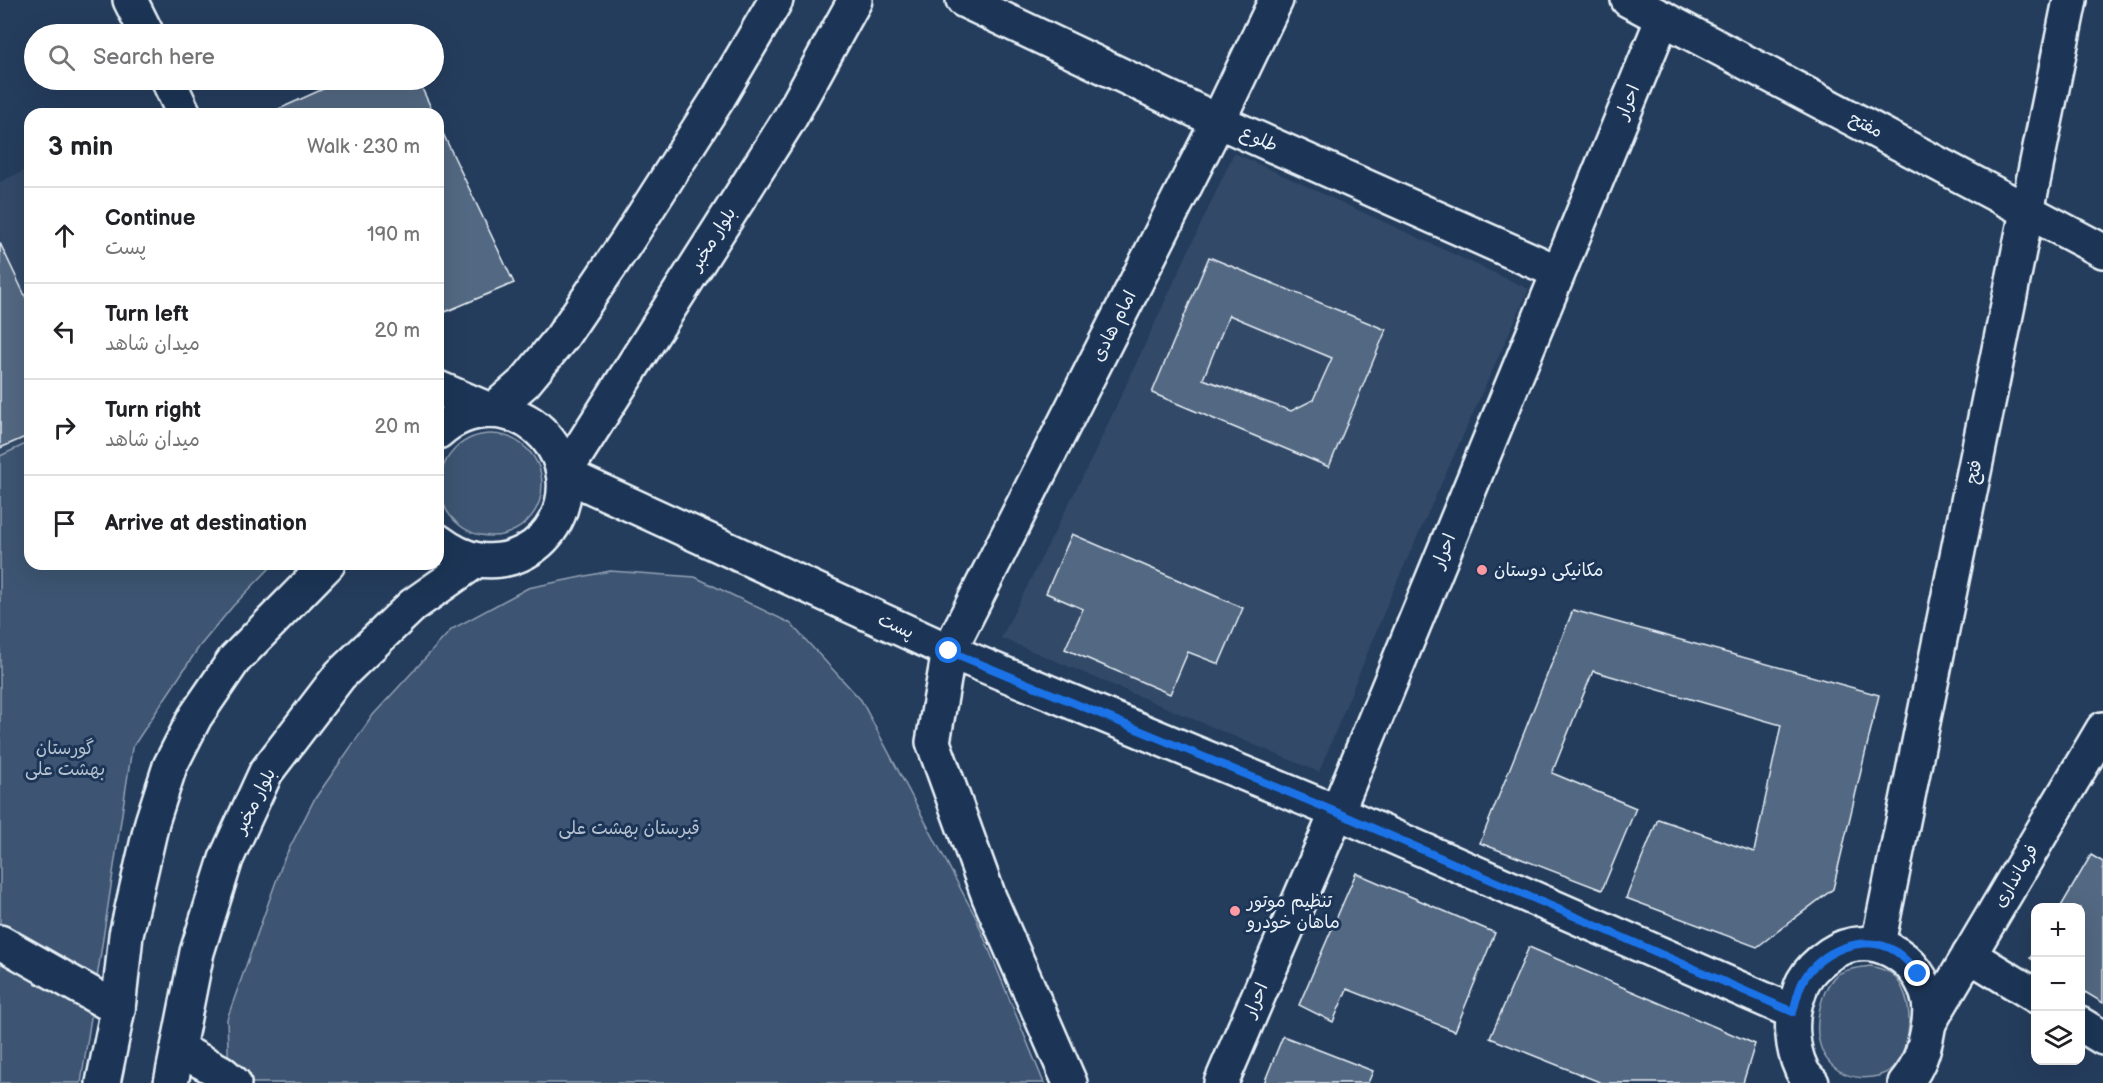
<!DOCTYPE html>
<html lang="en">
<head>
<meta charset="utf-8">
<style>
	:root { --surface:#fff; --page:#f6f6f6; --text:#202124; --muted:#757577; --line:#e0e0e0 }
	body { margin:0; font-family:"Balsamiq Sans","Playpen Sans Arabic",sans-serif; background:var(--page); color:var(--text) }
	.controls { position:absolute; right:18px; bottom:18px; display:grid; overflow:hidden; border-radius:12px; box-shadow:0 6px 24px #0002 }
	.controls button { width:54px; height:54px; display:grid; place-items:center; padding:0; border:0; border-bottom:2px solid var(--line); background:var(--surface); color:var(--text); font:30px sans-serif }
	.stop { position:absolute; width:18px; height:18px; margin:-14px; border:4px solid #1a73e8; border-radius:50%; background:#fff }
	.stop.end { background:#1a73e8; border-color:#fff; box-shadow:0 2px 6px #0008 }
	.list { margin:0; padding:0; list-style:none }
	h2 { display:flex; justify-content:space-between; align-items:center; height:78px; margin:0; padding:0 24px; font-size:26px }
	h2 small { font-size:20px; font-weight:400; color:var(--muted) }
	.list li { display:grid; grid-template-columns:39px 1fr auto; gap:18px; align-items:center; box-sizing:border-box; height:96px; padding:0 24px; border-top:2px solid var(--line) }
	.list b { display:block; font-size:22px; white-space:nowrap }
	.list p { margin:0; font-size:20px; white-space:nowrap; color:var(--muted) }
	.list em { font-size:20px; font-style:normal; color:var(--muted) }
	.icon { flex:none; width:33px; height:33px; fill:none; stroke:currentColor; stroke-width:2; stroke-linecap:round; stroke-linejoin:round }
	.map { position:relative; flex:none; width:2103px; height:1083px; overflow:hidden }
	.search { position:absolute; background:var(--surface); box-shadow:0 6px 24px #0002; left:24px; top:24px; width:420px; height:66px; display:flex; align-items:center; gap:15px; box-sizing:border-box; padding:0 21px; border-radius:33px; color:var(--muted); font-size:22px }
	.panel { position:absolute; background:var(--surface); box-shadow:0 6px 24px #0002; left:24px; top:108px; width:420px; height:462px; border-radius:18px }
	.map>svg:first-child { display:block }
</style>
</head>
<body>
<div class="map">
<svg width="2103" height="1083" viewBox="0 0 2103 1083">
	<rect width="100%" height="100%" fill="#253d5d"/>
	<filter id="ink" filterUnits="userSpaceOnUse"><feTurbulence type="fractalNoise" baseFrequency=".0167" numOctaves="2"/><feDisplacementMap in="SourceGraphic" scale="12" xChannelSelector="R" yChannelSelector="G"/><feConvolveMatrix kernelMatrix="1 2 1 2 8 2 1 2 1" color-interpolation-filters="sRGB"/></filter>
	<g filter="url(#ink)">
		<g fill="#334a68">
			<path d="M 1234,153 L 1529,289 L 1391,595 L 1319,772 L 1001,638 L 1093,456 Z"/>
			<path d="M 30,168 L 30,442 L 0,456 L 0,182 Z"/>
		</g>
		<g fill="#3e5472" stroke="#93a2b5" stroke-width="1.5">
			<circle cx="491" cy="485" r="51"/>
			<path d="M 30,442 L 30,564 L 274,564 L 233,606 L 199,647 L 132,748 L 81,1083 L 0,1083 L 0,456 Z"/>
			<path d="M 610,571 L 695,577 L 790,623 L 861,700 L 976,918 L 1044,1083 L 225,1083 L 229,1076 L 227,1019 L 284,859 L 314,800 L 373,715 L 452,629 L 528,588 Z"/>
			<path d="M 1871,966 C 1878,968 1887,970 1892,974 C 1916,996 1914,1049 1890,1070 C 1887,1073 1882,1074 1878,1076 C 1846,1083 1822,1066 1818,1035 C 1816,1017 1823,982 1840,973 C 1850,968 1860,967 1871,966 Z"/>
		</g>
		<g fill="#536782" stroke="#e8f1f8" stroke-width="1.5" fill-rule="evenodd">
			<path d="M 343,80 L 418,80 L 434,114 L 270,113 Z"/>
			<path d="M 438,123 L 514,283 L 438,315 Z"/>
			<path d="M 0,243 L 27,300 L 30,298 L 30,435 L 0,448 Z"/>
			<path d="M 1209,257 L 1386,330 L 1329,467 L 1152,393 ZM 1229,315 L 1332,358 L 1313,400 L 1291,411 L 1203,379 Z"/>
			<path d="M 1072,534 L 1243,608 L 1219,664 L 1188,652 L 1170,694 L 1065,649 L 1083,609 L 1046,593 Z"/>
			<path d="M 1573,610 L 1879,695 L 1833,889 L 1757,947 L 1626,898 L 1658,819 L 1754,852 L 1781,725 L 1593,671 L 1552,773 L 1636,808 L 1602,890 L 1480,843 Z"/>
			<path d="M 2091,855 L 2103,862 L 2103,1003 L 2080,989 L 2080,908 L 2060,908 Z"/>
			<path d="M 1356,873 L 1495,933 L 1455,1031 L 1347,989 L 1333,1022 L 1299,1005 Z"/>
			<path d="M 1529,947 L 1755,1044 L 1743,1083 L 1602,1083 L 1490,1038 Z"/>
			<path d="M 2036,949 L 2036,962 L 2030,958 Z"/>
			<path d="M 1283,1036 L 1373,1071 L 1368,1083 L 1264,1083 Z"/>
		</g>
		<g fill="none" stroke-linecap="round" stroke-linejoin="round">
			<defs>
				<g id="minor">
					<path d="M 130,0 L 147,34"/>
					<path d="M 963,0 L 1218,121 L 1558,272"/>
					<path d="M 1628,0 L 2103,251"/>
					<path d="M 168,80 L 184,114"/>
					<path d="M 438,388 L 492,411"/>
					<path d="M 564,474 L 949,651 L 1337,812 L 1793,1012"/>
					<path d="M 0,942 L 118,1009"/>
					<path d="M 1969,955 L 2036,996"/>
					<path d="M 1929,1023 L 2103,729"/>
					<path d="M 2080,1024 L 2103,1038"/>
					<path d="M 178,1049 L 221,1072 L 234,1083"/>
					<path d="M 1070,1083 L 989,897 L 933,742 L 949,651 L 1218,121 L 1276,0"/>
					<path d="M 1221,1083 L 1337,812 L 1663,18"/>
				</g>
				<g id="major">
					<path d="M 492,411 L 525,382 L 562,337 L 627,241 L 719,97 L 776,0"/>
					<path d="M 438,432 C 457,415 481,408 506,413 C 521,416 535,425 545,436 C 591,488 549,569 479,560 C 463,558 450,550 438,541"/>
					<path d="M 564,474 L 790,118 L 855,0"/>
					<path d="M 1878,944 L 2070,0"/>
					<path d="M 103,1083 L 118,1009 L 126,935 L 152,822 L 170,766 L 195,717 L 234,660 L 328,564"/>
					<path d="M 171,1083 L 197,952 L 226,859 L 266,772 L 340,675 L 413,605 L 477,560"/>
					<path d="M 1812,1083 C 1808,1079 1803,1074 1801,1068 C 1792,1049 1790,1021 1796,1001 C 1799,995 1800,986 1804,980 C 1810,969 1820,961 1830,954 C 1870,927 1921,956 1929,1002 C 1931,1013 1929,1024 1927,1034 C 1923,1053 1918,1068 1905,1083"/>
				</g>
			</defs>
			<use href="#minor" stroke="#e8f1f8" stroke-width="38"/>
			<use href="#major" stroke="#e8f1f8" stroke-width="38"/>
			<use href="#minor" stroke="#1d3557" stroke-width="33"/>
			<use href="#major" stroke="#1d3557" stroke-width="33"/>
		</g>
	</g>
	<g fill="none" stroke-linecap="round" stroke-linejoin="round" filter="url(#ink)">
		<path stroke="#1a73e8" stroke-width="8" d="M 949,651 L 1336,812 L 1793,1012 C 1796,1002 1798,990 1803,981 C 1819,951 1865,932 1895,951 C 1904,957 1911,965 1918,974"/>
	</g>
	<g fill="#ff9aa2" stroke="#1d3557" stroke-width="2">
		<circle cx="1482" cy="570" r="6"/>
		<circle cx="1235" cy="911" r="6"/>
	</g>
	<g text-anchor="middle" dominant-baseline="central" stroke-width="6" stroke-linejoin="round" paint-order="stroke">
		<g font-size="18" fill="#e8f1f8" stroke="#1d3557">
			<text transform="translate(1628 102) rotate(-68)">احرار</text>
			<text transform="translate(1866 125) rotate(28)">مفتح</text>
			<text transform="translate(1259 139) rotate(24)">طلوع</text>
			<text transform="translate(713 239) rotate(-58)">بلوار مخبر</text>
			<text transform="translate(1114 326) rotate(-63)">امام هادی</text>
			<text transform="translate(1974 472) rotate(-79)">فتح</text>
			<text transform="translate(1444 551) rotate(-68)">احرار</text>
			<text transform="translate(896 626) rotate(25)">پست</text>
			<text transform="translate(255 801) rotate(-63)">بلوار مخبر</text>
			<text transform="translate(2016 876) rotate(-59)">فرمانداری</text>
			<text transform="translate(1256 1000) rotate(-67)">احرار</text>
		</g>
		<g font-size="18" fill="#e8f1f8" stroke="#1d3557" text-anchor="start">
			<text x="1494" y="570">مکانیکی دوستان</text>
			<text x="1247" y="901">تنظیم موتور<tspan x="1247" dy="21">ماهان خودرو</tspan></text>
		</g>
		<g font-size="18" fill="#b5c2d0" stroke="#1d3557">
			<text x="65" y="748">گورستان<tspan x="65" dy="21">بهشت علی</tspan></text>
			<text x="629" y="828">قبرستان بهشت علی</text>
		</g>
	</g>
</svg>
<div class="controls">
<button>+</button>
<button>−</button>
<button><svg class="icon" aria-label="layers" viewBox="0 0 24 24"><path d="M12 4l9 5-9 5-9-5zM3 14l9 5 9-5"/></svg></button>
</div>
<div class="stop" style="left:949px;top:651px"></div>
<div class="stop end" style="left:1918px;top:974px"></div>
<div class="search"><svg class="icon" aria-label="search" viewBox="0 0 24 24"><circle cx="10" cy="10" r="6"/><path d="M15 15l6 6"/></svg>Search here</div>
<section class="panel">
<h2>3 min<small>Walk · 230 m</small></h2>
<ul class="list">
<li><svg class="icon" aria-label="ahead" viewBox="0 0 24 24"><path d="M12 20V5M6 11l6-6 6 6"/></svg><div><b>Continue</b><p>پست</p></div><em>190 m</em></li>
<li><svg class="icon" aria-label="left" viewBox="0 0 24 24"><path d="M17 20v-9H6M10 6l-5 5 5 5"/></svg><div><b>Turn left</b><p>میدان شاهد</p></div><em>20 m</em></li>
<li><svg class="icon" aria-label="right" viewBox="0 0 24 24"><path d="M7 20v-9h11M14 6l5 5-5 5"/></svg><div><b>Turn right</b><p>میدان شاهد</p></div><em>20 m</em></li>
<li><svg class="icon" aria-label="arrive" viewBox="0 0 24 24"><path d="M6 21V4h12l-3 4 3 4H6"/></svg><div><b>Arrive at destination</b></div></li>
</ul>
</section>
</div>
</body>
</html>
